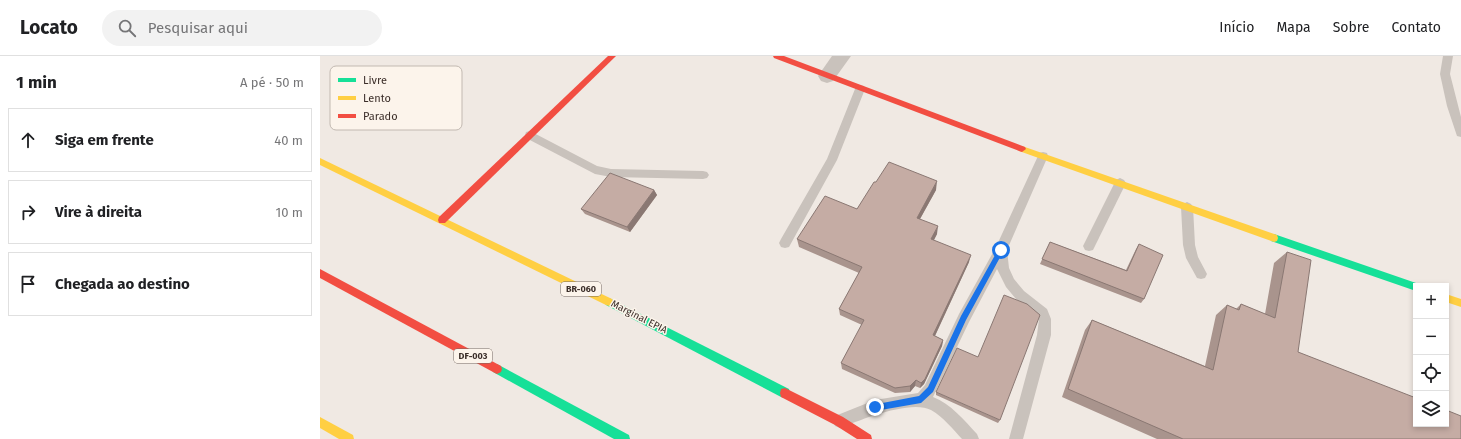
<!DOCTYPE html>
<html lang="pt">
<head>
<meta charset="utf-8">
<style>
	:root { --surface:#fff; --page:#f2f2f2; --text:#202124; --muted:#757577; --line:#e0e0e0 }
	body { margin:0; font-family:"Fira Sans",sans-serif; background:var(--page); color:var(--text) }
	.controls { position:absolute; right:12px; bottom:12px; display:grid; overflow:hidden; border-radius:0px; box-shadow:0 2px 6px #0003 }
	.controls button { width:36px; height:36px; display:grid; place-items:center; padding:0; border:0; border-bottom:1px solid var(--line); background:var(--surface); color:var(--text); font:20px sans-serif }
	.stop { position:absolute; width:12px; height:12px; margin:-9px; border:3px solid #1a73e8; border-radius:50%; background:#fff }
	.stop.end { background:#1a73e8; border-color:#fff; box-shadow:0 1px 4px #0008 }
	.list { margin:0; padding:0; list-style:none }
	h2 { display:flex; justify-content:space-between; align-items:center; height:52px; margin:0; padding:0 16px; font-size:17px }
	h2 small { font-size:13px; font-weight:400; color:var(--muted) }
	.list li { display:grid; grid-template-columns:26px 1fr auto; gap:12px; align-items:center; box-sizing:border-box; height:64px; margin:0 8px 8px; padding:0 8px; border:1px solid var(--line); border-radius:0px }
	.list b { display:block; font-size:15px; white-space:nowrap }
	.list em { font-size:13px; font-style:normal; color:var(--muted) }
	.icon { flex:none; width:22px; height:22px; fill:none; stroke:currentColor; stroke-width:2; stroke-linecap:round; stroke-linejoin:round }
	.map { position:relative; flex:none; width:1141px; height:383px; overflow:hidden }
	header { display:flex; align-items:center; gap:24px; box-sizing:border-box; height:56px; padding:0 20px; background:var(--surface); border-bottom:1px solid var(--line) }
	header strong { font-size:19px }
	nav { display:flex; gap:22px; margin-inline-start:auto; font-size:14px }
	.search { width:280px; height:36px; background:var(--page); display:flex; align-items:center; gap:10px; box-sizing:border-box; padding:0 14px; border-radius:22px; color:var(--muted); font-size:15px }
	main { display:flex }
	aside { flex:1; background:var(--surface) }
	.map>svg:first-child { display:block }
</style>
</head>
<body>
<header>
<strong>Locato</strong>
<div class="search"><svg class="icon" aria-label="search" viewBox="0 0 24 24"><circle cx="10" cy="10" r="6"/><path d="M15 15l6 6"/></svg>Pesquisar aqui</div>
<nav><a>Início</a><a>Mapa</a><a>Sobre</a><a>Contato</a></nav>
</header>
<main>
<aside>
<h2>1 min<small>A pé · 50 m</small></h2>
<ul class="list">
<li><svg class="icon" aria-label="ahead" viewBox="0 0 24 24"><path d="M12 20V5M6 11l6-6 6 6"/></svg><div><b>Siga em frente</b></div><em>40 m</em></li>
<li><svg class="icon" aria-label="right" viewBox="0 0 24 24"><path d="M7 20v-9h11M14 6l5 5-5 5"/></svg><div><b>Vire à direita</b></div><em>10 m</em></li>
<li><svg class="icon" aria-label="arrive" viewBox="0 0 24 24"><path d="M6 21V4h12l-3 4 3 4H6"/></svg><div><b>Chegada ao destino</b></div></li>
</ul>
</aside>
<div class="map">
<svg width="1141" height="383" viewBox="0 0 1141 383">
	<rect width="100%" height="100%" fill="#f0e9e3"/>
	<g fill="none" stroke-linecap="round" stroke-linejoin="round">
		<g fill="#c9c2bc" fill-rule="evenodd">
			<path d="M 1123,0 L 1133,0 L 1130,18 L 1141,61 L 1141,81 L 1137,80 L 1127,50 L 1120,18 Z"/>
			<path d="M 540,29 L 544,30 L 545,33 L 517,104 L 469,191 L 465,192 L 461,191 L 459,187 L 461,183 L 507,103 L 535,33 L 536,30 Z"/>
			<path d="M 210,75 L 277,110 L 291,113 L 383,115 L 387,116 L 389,119 L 387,122 L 383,123 L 291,121 L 275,118 L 206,82 L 205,79 L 206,76 Z"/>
			<path d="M 723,96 L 727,97 L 728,100 L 687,194 L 689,212 L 694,223 L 704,235 L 727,253 L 731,263 L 731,279 L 703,383 L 689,383 L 717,279 L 719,263 L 696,243 L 686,231 L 677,213 L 649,266 L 613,341 C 631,348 644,364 657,378 L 659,383 L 642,383 C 633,373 623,361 611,354 C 591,343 540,364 520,372 L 515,370 L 513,365 L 515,360 L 555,344 L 598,337 L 605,329 L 639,258 L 676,191 L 718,100 L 719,97 Z"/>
			<path d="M 800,122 L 804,124 L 806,127 L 773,194 L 769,195 L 765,194 L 763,190 L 796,124 Z"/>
			<path d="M 867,146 L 871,148 L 873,151 L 875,189 L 878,201 L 887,218 L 885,222 L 881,223 L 877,222 L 866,202 L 863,189 L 861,151 L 863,148 Z"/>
		</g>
		<path fill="#c9c2bc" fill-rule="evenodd" d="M 512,0 L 531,0 L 513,25 L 507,27 L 501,25 L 498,20 Z"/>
		<g fill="#16e098" fill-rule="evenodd">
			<path d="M 954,178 L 1096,227 L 1100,230 L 1096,230 L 1096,235 L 951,185 L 950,182 L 951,179 Z"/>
			<path d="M 289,242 L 469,333 L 470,337 L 469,341 L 465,342 L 461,341 L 286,249 L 284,246 L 286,243 Z"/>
			<path d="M 177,308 L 309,379 L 310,383 L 294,383 L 173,316 L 172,313 L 173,310 Z"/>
		</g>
		<g fill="#ffcf43" fill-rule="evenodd">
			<path d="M 702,90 L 957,179 L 958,182 L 957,185 L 954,186 L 699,95 L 698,93 L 699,91 Z"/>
			<path d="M 0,102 L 292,243 L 294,246 L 292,249 L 289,250 L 286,249 L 0,109 Z"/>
			<path d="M 1126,238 L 1141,243 L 1141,251 L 1126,246 Z"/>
			<path d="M 0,361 L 33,379 L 34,383 L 19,383 L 0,372 Z"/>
		</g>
		<g fill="#f24e42" fill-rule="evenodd">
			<path d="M 288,0 L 296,0 L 125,167 L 119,167 L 118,164 L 119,161 Z"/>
			<path d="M 453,0 L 464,0 L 705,91 L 706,93 L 702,96 L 699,95 L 454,2 Z"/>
			<path d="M 0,213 L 181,310 L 182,313 L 181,316 L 177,318 L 173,316 L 0,222 Z"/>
			<path d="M 465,332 L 523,361 L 551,379 L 552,383 L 537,383 L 515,369 L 461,341 L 460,337 L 461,333 Z"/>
		</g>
	</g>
	<g fill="#a9948d">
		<path d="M 556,126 L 616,134 L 600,163 L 617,178 L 614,184 L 649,206 L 615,280 L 623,284 L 622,290 L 604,328 L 600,332 L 595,330 L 590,336 L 575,337 L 522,313 L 521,307 L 542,269 L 520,259 L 519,253 L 539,217 L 479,191 L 477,183 L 537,153 Z"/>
		<path d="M 334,134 L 337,139 L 310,176 L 265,158 L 261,153 Z"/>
		<path d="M 730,186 L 806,214 L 816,193 L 819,188 L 824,243 L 821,247 L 720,208 Z"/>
		<path d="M 967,196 L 978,296 L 1141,383 L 837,383 L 742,341 L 765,274 L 772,264 L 885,310 L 896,259 L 907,249 L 916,253 L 921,248 L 945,258 L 954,207 Z"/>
		<path d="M 616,336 L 680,364 L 678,367 L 616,339 Z"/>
	</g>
	<g fill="#8a7873">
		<path d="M 617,125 L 616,134 L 596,170 L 597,162 Z"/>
		<path d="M 334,134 L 337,139 L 310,176 L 307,171 Z"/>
		<path d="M 618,170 L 617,178 L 610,191 L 611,183 Z"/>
		<path d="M 651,199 L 649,206 L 612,286 L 613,279 Z"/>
		<path d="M 623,284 L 622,290 L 604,328 L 600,332 L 601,327 Z"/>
		<path d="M 596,324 L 595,330 L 590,336 L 590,330 Z"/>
	</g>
	<g fill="#c5aca4" stroke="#8a7873">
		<path d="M 569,106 L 617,125 L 597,162 L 618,170 L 611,183 L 651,199 L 613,279 L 623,284 L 605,323 L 601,327 L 596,324 L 590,330 L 575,332 L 521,307 L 544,264 L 519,253 L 542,211 L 477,183 L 505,140 L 537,153 L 554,126 L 556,126 Z"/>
		<path d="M 290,117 L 334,134 L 307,171 L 261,153 Z"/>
		<path d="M 730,186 L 807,215 L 819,188 L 843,199 L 824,243 L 722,203 Z"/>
		<path d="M 967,196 L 991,204 L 978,296 L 1096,342 L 1096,368 L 1126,368 L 1126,354 L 1141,360 L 1141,383 L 863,383 L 748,333 L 772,264 L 893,314 L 907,249 L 919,254 L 921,248 L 955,262 Z"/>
		<path d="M 684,239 L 707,248 L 720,259 L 680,364 L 616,336 L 637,292 L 658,301 Z"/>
	</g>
	<path fill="#1a73e8" d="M 681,191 L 684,194 L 646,264 L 613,336 L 601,347 L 555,355 L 552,354 L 552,349 L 599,340 L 608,331 L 641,260 L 679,192 Z"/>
	<g text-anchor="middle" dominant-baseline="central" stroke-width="3" stroke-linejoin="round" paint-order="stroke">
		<g fill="#fcf4eb" stroke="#756963" stroke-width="1">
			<rect x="241" y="226" width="40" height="14" rx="3"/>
			<rect x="134" y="293" width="38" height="14" rx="3"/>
		</g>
		<g font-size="9" font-weight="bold" fill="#3b2e29">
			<text x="261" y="233">BR-060</text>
			<text x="153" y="300">DF-003</text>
		</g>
		<g font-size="10" fill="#3b2e29" stroke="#fcf4eb">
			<text transform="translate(319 261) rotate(27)">Marginal EPIA</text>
		</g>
	</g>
	<rect x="10" y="10" width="132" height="64" rx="6" fill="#fcf4eb" stroke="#c2b9b1" stroke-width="1"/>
	<rect x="18" y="22" width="18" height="4" fill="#16e098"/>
	<rect x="18" y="40" width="18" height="4" fill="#ffcf43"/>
	<rect x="18" y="58" width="18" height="4" fill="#f24e42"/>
	<g font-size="11" fill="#3b2e29">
		<text x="43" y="28">Livre</text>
		<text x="43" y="46">Lento</text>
		<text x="43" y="64">Parado</text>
	</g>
</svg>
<div class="controls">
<button>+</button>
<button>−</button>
<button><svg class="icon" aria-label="locate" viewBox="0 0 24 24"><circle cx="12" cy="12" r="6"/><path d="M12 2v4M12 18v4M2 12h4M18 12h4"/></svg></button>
<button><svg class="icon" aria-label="layers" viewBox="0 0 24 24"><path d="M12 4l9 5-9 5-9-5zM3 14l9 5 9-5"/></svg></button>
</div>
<div class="stop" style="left:681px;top:194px"></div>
<div class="stop end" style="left:555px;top:351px"></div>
</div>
</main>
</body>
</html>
